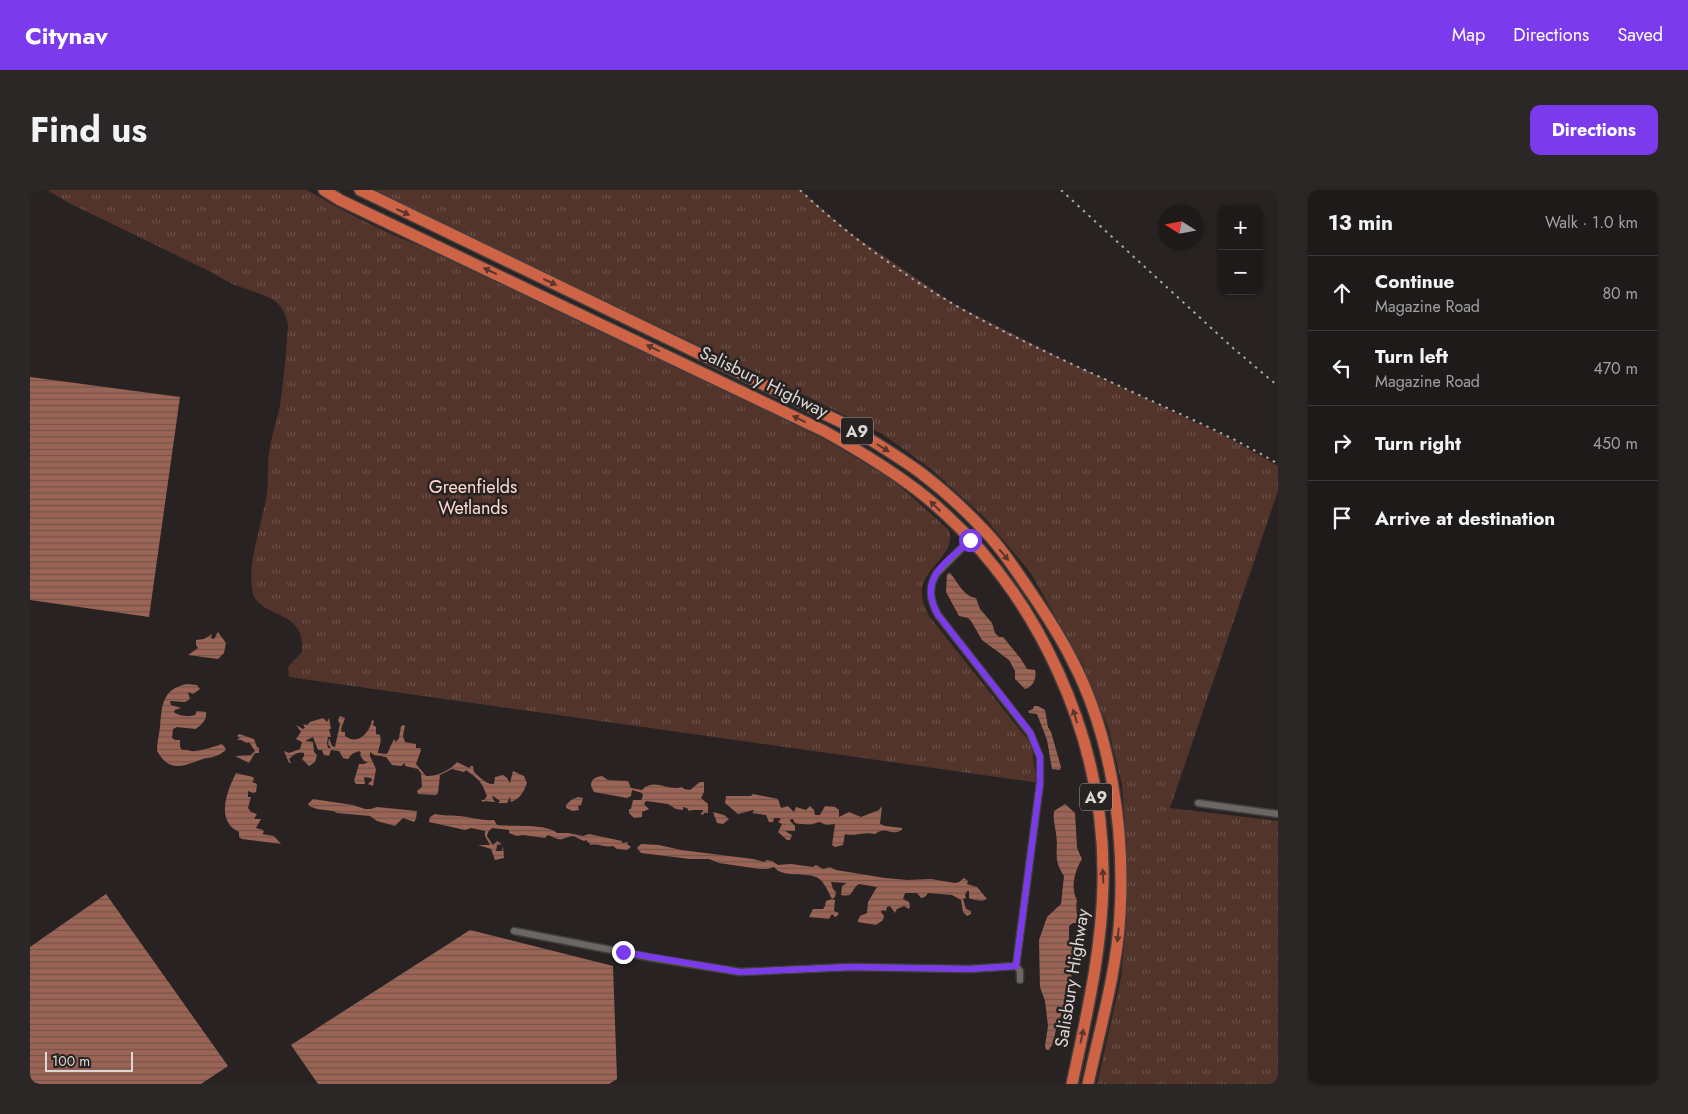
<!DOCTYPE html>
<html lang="en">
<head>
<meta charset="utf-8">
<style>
	:root { --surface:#1e1a1a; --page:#2b2727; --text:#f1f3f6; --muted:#a1a1a2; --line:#3c3839; --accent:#7c3aed }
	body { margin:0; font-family:Jost,sans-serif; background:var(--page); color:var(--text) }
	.controls { position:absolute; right:15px; top:15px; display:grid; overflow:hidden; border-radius:10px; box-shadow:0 1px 4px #0004 }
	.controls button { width:45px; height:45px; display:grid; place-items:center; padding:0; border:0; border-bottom:1px solid var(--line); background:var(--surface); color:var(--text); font:25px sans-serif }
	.compass { position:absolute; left:1128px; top:15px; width:45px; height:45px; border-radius:50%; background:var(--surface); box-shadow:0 1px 4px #0004; rotate:281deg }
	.scale { position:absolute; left:15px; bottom:12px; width:88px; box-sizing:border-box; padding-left:5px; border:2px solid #dbd8d7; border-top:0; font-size:14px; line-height:18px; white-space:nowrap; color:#dbd8d7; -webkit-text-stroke:4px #282322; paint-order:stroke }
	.stop { position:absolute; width:15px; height:15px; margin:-11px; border:4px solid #7c3aed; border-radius:50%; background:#fff }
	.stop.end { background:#7c3aed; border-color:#fff; box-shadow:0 1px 5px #0008 }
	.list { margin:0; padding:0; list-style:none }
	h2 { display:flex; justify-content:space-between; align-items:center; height:65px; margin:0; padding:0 20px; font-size:21px }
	h2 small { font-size:16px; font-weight:400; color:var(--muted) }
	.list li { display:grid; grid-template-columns:32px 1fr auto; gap:15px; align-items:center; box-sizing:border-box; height:75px; padding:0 20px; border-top:1px solid var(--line) }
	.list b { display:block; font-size:19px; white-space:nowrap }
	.list p { margin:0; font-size:16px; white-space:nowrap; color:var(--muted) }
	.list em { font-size:16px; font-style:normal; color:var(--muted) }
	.icon { flex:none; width:28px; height:28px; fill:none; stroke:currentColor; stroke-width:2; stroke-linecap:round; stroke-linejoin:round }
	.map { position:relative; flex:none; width:1248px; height:894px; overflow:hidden; border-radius:10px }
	header { display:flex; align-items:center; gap:30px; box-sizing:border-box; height:70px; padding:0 25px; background:var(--accent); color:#fff }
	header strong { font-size:24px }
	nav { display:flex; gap:28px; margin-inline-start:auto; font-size:18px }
	.intro { display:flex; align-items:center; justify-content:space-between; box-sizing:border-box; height:120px; padding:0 30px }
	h1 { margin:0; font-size:35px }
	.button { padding:12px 22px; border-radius:10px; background:var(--accent); color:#fff; font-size:18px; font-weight:700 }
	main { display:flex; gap:30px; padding:0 30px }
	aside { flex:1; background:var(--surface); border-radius:10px; box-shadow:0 1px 4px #0004 }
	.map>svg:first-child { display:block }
</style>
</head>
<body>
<header>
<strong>Citynav</strong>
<nav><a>Map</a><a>Directions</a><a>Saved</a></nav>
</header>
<div class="intro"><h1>Find us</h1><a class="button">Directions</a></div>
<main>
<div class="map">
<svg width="1248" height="894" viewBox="0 0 1248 894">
	<defs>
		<pattern id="park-tufts" width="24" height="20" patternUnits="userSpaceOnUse" patternTransform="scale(1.25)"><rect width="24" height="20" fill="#52342b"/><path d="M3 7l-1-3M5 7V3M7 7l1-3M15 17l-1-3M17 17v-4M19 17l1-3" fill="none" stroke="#6a5149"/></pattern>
		<pattern id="water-rules" width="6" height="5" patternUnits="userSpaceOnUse" patternTransform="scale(1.25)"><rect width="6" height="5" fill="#9b6455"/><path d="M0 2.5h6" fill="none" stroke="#73544c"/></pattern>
	</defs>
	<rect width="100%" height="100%" fill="#282322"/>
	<g fill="url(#park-tufts)">
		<path d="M 17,0 L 277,0 C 313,21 349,40 388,55 L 745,225 L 794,249 L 863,290 L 919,340 C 928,368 884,379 893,411 C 894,416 897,421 899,426 L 1002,555 L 1004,577 L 1010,593 L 259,487 L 258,477 L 272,462 C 277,417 226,430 222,399 C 218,369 231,338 236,309 C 239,294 237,278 239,263 C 241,247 247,231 250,215 C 254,189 256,162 258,135 C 254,108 235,106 213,98 C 201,94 191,88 181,82 L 39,13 Z"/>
		<path d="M 345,0 L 770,0 L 820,43 L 924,114 L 1034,170 L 1199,248 L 1248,276 L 1248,301 L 1140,618 L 1248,631 L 1248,894 L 1067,894 L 1091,788 L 1097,725 L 1097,661 L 1092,595 L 1078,537 L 1052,473 L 1000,382 L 954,327 L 901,279 L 852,244 L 784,210 L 405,30 Z"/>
	</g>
	<g fill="url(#water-rules)">
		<path d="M 0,187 L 150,207 L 119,427 L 0,410 Z"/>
		<path d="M 920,383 C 928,392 933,406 946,408 L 950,419 L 962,433 L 965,443 L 969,447 L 973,447 L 991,469 L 997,479 L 1005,480 C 1007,488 1003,497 995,499 L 985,489 L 985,481 L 979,470 L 952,450 L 941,431 L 938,428 L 929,426 L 916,402 L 917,384 Z"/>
		<path d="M 188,442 L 196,453 L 194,463 L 188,469 L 158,465 L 168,458 L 166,455 L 166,450 L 174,449 L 182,444 L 181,448 L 184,449 Z"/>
		<path d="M 157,494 L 167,495 L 170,499 L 163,504 L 158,502 L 160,509 L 155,512 L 140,511 L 141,515 L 151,518 L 145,520 L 144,522 C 148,526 160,527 165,525 L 167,521 L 176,522 C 177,530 172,534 166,539 L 147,537 L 143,539 L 142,548 L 145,550 L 150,550 L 150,557 L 152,560 C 158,559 161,562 165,561 C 169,561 188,556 191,554 L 194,556 L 196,560 C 185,569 181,566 170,570 C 151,577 139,582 127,561 C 127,553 129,545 130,537 C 132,515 132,499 157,494 Z"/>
		<path d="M 1004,516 L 1008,516 L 1015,520 L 1018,537 L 1021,542 L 1031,577 L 1030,580 L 1022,579 L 1017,550 L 1007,524 L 999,523 L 998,521 L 1003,519 Z"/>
		<path d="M 310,526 L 315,528 L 311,539 L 312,542 L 315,542 L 315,546 C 328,556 340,542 342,530 L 344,531 L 343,535 L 346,537 L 346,544 L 350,545 C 352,552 349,556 348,562 L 348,563 L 357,564 L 364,549 L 366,552 L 369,548 L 371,536 L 375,535 L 373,546 L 375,552 L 386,554 L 386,558 L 390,558 L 391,560 L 386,574 L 396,586 C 406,587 421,580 427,572 L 439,578 L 441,576 L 443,576 L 444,582 C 450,587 456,595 464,594 L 465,587 L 473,585 L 477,588 L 480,593 L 483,581 L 494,586 L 497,593 C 493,603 491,608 481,612 L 480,607 L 477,613 L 468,613 L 470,611 L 463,606 L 462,607 L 465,612 L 455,611 L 453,612 L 451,610 L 454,610 L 457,606 C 451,590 449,590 436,580 L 434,582 L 422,579 L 410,585 L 408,603 L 406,605 L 388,604 L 387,601 L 392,597 L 391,583 L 388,579 L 375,576 L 375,573 L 371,576 L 362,575 L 356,567 L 344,565 L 340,562 L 340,566 L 346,579 L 343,596 L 338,594 L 342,590 L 341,588 L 334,587 L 335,594 L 326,594 L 324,591 L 329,574 L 334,574 L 338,572 L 334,571 L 330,565 L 331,563 L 329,561 L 322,564 L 318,569 L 313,568 L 309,561 L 301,560 L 299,566 L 294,565 L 292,560 L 288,560 L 283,547 L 275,551 L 283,552 L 284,562 L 287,565 L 285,572 L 279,576 L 272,569 L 274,566 L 274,563 C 268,561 263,565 259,569 L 261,573 L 259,573 L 254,561 L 259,563 L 270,559 L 272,552 L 266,549 L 271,542 L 266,535 L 273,539 L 275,538 L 273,534 L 277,535 L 280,532 L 293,528 L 297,532 L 299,528 L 301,539 L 299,539 L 301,547 L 298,547 L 297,553 L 298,558 L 301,558 L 298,554 L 299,548 L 302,556 L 305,557 L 310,534 L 308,530 Z"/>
		<path d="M 209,544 L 224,549 L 227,557 L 229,558 L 229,563 L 225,563 L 219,573 L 205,566 L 221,565 L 225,561 L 219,552 L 217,553 L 211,550 L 207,550 L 210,548 L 207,546 Z"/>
		<path d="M 206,583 L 223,587 L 224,590 L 222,592 L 227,594 L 226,602 L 223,603 L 218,601 L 218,607 L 221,607 L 218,618 L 221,622 L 227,624 L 224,629 L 231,629 L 226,638 L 233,640 L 234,642 L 232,644 L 244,646 L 251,654 L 212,649 L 209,647 L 209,642 C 185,631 197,601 206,583 Z"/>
		<path d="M 572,586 L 578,590 L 598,591 L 601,598 L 612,600 C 624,587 638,602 652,597 L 654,599 L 660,600 L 670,592 L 674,592 L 674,602 L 671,608 L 678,614 L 678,623 L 674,623 L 673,625 L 671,624 L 672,621 L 673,622 L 673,620 L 662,620 L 659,621 L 657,618 L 653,617 L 653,620 L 646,619 L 638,614 L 616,611 L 614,614 L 619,619 L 612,622 L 612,627 L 604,628 L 599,623 L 599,619 L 601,619 L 603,610 L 611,610 L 613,606 L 612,603 L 602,600 L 601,606 L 597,608 L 564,602 L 561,596 C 561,589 565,587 572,586 Z"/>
		<path d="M 723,604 L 748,609 L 751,618 L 758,616 L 764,622 L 766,617 L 776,620 L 780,616 L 784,620 L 785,625 L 790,625 L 795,616 L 805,617 L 809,620 L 809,627 L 819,622 L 831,627 L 849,620 L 852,616 L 850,634 L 855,636 L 872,638 L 872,640 C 859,647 858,635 845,644 C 832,641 826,647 815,644 L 813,655 L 805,657 L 802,655 L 805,634 L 796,635 L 790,632 C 787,632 786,633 783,634 C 782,635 767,634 765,633 L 763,629 L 761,629 L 760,631 L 765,636 L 765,641 L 755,641 L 762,645 L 760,650 L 757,650 L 748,642 L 752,634 L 748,632 L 751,629 L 749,628 L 744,628 L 743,632 L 739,632 L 736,625 L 722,623 L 724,621 L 723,620 L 708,624 L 695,613 L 696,606 L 721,606 Z"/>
		<path d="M 548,607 L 553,608 L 551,615 L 548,616 L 549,620 L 543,621 L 536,618 L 536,615 L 541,610 Z"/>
		<path d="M 283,609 L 323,615 L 335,619 L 341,619 L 347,617 L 387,621 L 386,629 L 384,632 L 373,628 L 365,636 L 347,631 L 340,626 L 307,623 L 303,621 L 287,619 L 279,616 L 278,614 Z"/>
		<path d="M 1035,614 L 1045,623 L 1047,658 L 1052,669 C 1045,680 1040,698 1047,710 C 1045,717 1048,724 1047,733 L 1043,733 L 1039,736 L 1039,751 L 1042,757 L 1044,767 L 1040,795 L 1039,806 L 1027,835 L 1023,853 L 1019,860 L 1016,860 L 1015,856 L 1018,836 L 1015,811 L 1010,797 L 1009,750 L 1017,727 L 1031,714 L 1034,686 C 1022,668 1029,663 1026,644 C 1025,634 1023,633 1024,621 Z"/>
		<path d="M 683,622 L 694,625 L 699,629 L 693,634 L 687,633 Z"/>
		<path d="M 405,624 C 413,626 420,625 429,626 C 441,627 452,631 464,630 L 467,635 C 481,637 517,633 527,643 L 538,643 L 553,646 L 559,644 L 592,651 L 592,653 L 598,652 L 597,654 L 601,657 L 597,660 L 587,659 L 583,656 C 575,658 568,653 561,655 L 556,650 L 554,651 L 543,646 C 528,649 534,652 518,645 L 515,648 L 493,645 L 487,646 L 479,643 L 479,640 L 462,638 L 458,642 L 457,646 L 463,655 L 467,651 L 472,654 L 467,655 L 466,661 L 472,661 L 473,656 L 474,668 L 465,670 L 461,659 L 448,655 L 460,655 L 455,646 L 455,641 L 441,638 L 435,640 L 399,632 L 400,627 Z"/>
		<path d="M 611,654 L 629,655 L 651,660 L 723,669 L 735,672 L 736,670 L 742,671 L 748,675 L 761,674 L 783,677 L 786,675 L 793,679 L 800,677 L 806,680 L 855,688 L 878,690 L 901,689 L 925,693 L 929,692 L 934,688 L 938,691 L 937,694 L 947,697 L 957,709 C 952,712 944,710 939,708 L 939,701 L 937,701 L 935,705 L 936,708 L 933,709 L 936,719 L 941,721 L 941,724 L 937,726 L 933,722 L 931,710 L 922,705 L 898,703 L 895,707 L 891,708 L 887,703 L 875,703 L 873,709 L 879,712 L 880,716 L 879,719 L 874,716 L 867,719 L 865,723 L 860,716 L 857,717 L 856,721 L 852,720 L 851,722 L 854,726 L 853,730 L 846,735 L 828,732 L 828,730 L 830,726 L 837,723 L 838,712 L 847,697 L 829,694 C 820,699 825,708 811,705 L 812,696 L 817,693 L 801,692 L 803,699 L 806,702 L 805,707 L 802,709 L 805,710 L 804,721 L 809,723 L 807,726 L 805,727 L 802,724 L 799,729 L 779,727 L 783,719 L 793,719 L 795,716 L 796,711 L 802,709 C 798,702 794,690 786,687 C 775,682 752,688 744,677 L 738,679 L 730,679 L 689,673 L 679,669 L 660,669 L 611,663 L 607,658 Z"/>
		<path d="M 76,704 L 198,876 L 171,894 L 0,894 L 0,757 Z"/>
		<path d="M 440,740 L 583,776 L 587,889 L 579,894 L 288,894 L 261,855 Z"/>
	</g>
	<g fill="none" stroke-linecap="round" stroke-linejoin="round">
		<defs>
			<g id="street">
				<path d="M 952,338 L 906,384 C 898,399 900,410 908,425 L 1000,543 L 1010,567 L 1010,593 L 986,776 L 990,781 L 990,790"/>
				<path d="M 1168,613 L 1248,624"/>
				<path d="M 484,741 L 623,768 L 710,782 L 821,777 L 939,779 L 986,776"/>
			</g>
			<g id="highway">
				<path d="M 294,0 L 310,10 L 794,241 C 830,261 865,282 897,308 C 1008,400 1076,549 1073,693 C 1072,761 1056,828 1042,894"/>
				<path d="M 330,0 L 817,235 C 842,251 868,266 891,283 C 912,299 933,318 951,337 C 970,356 985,379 1000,401 C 1015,423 1030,446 1042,470 C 1081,544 1095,641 1090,724 C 1087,781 1070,838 1058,894"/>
			</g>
		</defs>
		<use href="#street" stroke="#413e3d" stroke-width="9"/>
		<use href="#highway" stroke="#413e3d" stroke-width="14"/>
		<use href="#street" stroke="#6c6665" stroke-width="6"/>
		<use href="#highway" stroke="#ce6346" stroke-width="11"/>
		<g stroke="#aca8a7" stroke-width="2" stroke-dasharray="2.5 5" stroke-linecap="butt">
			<path d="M 770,0 C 830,57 901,105 975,142 C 1019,164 1064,184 1109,205 C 1156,227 1204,247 1248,274"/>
			<path d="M 1031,0 L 1203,158 L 1248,196"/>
		</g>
	</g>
	<defs><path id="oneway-solid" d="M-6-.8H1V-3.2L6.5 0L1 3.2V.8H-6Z" transform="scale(1.25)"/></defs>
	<g fill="#5a362d">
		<use href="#oneway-solid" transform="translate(373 22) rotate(25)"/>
		<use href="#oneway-solid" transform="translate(460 81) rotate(-155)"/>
		<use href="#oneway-solid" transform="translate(520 92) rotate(25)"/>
		<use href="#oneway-solid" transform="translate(623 158) rotate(-154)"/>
		<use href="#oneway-solid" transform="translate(769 229) rotate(-154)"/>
		<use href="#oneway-solid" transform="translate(853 258) rotate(32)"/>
		<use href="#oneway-solid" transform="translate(905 316) rotate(-136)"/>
		<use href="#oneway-solid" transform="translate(974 365) rotate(50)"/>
		<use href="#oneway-solid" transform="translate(1045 526) rotate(-107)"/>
		<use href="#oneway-solid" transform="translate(1073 686) rotate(-93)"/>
		<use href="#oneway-solid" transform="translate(1088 745) rotate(96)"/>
		<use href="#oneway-solid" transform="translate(1052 846) rotate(-78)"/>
	</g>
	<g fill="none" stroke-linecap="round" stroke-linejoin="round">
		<path stroke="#7c3aed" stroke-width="6" d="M 593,762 L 710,782 L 821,777 L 939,779 L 986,776 L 1010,593 L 1010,567 L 1000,542 L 908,425 C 887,388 916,373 940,350"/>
	</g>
	<g text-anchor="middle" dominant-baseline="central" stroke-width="5" stroke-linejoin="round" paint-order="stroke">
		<g fill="#282322" stroke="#a5a2a1" stroke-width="1">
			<rect x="811" y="227.5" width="32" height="27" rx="4"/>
			<rect x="1050" y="593.5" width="32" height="27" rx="4"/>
		</g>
		<g font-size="16" font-weight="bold" fill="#dbd8d7">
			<text x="827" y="241">A9</text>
			<text x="1066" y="607">A9</text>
		</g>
		<g font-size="18" fill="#dbd8d7" stroke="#282322">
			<text transform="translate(734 192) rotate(26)">Salisbury Highway</text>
			<text transform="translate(1042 788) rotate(-81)">Salisbury Highway</text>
		</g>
		<g font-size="18" fill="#fdd9cf" stroke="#282322">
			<text x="443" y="297">Greenfields<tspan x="443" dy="21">Wetlands</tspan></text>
		</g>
	</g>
</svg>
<div class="controls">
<button>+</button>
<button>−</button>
</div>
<svg class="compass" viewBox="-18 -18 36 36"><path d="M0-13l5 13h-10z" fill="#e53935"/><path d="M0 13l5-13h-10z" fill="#a1a1a2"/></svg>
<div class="scale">100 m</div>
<div class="stop" style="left:940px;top:350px"></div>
<div class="stop end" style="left:593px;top:762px"></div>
</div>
<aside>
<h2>13 min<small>Walk · 1.0 km</small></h2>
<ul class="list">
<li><svg class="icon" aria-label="ahead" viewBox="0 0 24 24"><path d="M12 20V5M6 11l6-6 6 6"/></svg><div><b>Continue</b><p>Magazine Road</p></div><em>80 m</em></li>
<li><svg class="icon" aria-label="left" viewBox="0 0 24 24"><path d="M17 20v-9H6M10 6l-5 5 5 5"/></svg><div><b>Turn left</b><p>Magazine Road</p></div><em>470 m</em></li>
<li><svg class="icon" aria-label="right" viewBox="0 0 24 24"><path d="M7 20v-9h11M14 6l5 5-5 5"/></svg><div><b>Turn right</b></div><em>450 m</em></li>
<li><svg class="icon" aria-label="arrive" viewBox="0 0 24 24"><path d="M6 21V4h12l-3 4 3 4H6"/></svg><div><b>Arrive at destination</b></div></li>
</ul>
</aside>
</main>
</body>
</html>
